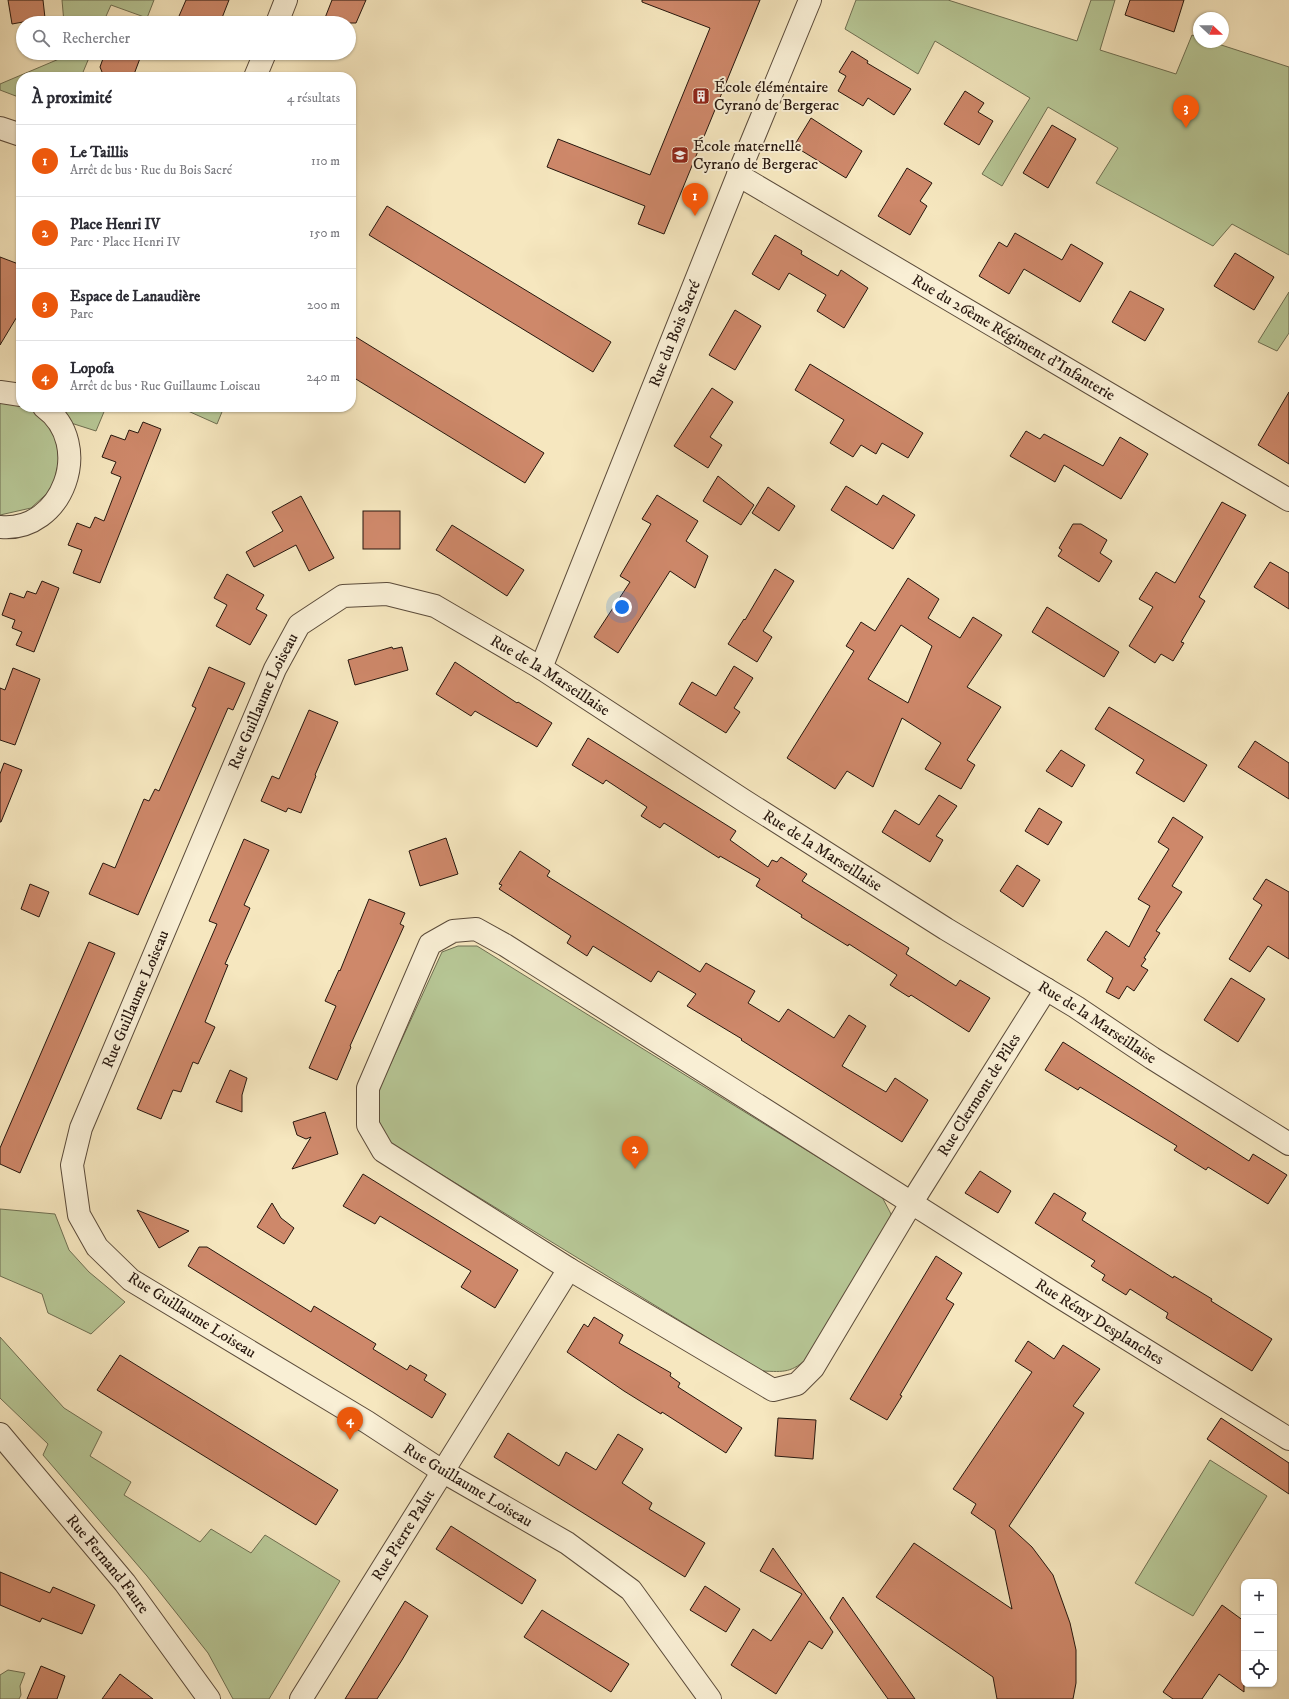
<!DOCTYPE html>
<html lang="fr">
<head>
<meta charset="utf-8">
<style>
	:root { --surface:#fff; --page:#f2f2f3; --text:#2b2b33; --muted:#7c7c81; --line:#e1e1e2; --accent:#ea580c }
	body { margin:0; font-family:"IM FELL DW Pica",serif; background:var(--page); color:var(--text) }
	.controls { position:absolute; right:12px; bottom:12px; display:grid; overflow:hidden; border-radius:8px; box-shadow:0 1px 3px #0004 }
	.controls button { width:36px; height:36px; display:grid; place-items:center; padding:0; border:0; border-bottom:1px solid var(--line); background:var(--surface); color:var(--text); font:20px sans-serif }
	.compass { position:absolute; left:1193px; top:12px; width:36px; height:36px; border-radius:50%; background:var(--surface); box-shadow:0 1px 3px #0004; rotate:112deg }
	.you { position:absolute; left:622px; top:607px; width:14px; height:14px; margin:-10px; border:3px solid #fff; border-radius:50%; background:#1a73e8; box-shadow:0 0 0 6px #1a73e833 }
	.badge { display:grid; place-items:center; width:26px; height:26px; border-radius:50%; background:var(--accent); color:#fff; font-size:13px; font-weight:700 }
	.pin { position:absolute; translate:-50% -33px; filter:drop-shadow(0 1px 2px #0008) }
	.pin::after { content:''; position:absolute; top:21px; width:14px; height:12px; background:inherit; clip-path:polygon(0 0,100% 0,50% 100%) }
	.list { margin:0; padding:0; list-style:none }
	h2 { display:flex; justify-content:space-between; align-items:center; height:52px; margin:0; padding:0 16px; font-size:17px }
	h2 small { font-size:13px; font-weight:400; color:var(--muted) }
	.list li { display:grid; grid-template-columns:26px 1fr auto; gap:12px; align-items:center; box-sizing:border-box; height:72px; padding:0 16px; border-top:1px solid var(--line) }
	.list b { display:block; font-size:15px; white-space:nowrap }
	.list p { margin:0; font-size:13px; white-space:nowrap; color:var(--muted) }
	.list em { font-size:13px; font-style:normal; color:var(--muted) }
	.icon { flex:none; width:22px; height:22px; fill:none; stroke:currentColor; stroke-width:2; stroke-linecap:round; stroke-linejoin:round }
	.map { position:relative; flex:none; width:1289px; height:1699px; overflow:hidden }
	.search { position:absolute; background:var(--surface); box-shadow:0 1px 3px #0004; left:16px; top:16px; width:340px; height:44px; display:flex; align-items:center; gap:10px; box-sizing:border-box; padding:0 14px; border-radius:22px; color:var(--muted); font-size:15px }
	.panel { position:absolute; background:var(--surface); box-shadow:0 1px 3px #0004; left:16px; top:72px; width:340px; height:340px; border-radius:16px }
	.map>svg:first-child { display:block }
</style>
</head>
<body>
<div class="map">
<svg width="1289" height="1699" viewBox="0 0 1289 1699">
	<rect width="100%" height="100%" fill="#f6e7bf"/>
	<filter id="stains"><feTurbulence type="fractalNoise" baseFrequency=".005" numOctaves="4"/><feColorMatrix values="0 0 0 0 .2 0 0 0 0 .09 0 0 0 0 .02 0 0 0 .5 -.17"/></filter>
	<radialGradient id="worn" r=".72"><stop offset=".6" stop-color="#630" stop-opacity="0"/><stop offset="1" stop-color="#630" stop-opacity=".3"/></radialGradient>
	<g fill="#b7c796" stroke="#6f6f52">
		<path d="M 62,0 L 154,0 L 147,18 L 111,5 L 103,23 L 64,23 Z"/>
		<path d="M 856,0 L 948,0 L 1077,41 L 1091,0 L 1115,0 L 1100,50 L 1176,74 L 1192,35 L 1199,38 L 1199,42 L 1212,42 L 1289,67 L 1289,255 L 1232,224 L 1213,246 L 1096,183 L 1118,148 L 1048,107 L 1002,186 L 982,174 L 1030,98 L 935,41 L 918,74 L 845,29 Z"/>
		<path d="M 66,53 L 91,53 L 81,77 L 21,77 L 21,98 L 0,90 L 0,84 L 66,56 Z"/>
		<path d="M 1289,292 L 1289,333 L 1277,351 L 1258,342 Z"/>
		<path d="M 0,402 L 21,404 L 21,407 L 28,407 L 41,413 L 55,431 L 61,450 L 53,488 L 31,508 L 0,515 Z"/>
		<path d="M 59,407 L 106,407 L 96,431 L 71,423 Z"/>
		<path d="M 179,407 L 224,407 L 217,424 Z"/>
		<path d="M 458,946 L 477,946 L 882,1197 L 891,1214 L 888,1230 L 809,1357 C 791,1373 785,1372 762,1371 L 387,1141 L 375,1125 L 375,1098 L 442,952 Z"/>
		<path d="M 0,1209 L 55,1214 L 69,1250 L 89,1272 L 125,1302 L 91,1334 L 48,1313 L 42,1294 L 0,1276 Z"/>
		<path d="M 0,1337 L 64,1408 L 102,1432 L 90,1456 L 131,1482 L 124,1495 L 200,1542 L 211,1529 L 251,1553 L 265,1535 L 340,1581 L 269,1699 L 233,1699 L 208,1653 L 147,1576 L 43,1455 L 48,1444 L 0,1398 Z"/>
		<path d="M 1210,1460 L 1267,1496 L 1193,1616 L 1135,1583 Z"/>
		<path d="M 8,1670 L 25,1673 L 20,1686 L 21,1695 L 19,1699 L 0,1699 L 0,1675 Z"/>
	</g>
	<g fill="#ce886a" stroke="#27170e" fill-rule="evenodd">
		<path d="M 8,0 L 43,0 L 45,18 L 12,24 Z"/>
		<path d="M 186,0 L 229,0 L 220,23 L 176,23 Z"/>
		<path d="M 332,0 L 366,0 L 356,23 L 323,23 Z"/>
		<path d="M 642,0 L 760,0 L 664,234 L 638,224 L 645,206 L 547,167 L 558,139 L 650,175 L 710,28 L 642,2 Z"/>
		<path d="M 1130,0 L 1184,0 L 1174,32 L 1125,15 Z"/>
		<path d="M 852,51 L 868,61 L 867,63 L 911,89 L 894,115 L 868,98 L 863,106 L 838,91 L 846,76 L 839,72 Z"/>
		<path d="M 105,53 L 142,53 L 133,77 L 104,77 L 100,67 Z"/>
		<path d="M 965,91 L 984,103 L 978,112 L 993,121 L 979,145 L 944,124 Z"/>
		<path d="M 811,118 L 862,151 L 846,178 L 794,146 Z"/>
		<path d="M 1052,125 L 1076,139 L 1048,188 L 1023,173 Z"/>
		<path d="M 907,168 L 932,183 L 920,201 L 927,206 L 910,235 L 878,216 Z"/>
		<path d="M 387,206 L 611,342 L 593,372 L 369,235 Z"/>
		<path d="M 1015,233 L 1062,260 L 1071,244 L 1103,263 L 1080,302 L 1024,269 L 1009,294 L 979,276 L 999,242 L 1007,247 Z"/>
		<path d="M 775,235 L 802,251 L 801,254 L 838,276 L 841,270 L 868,288 L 844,328 L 817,311 L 826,295 L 789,273 L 779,290 L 752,274 Z"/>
		<path d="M 1235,253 L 1274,277 L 1254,310 L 1214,286 Z"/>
		<path d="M 0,257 L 21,265 L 21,310 L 0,345 Z"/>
		<path d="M 1130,291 L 1164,309 L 1145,341 L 1112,322 Z"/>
		<path d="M 735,310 L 761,326 L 735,370 L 709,355 Z"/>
		<path d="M 351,334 L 544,453 L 525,483 L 351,376 Z"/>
		<path d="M 810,364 L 923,433 L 908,458 L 882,443 L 876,454 L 861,445 L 853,457 L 830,443 L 844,420 L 795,390 Z"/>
		<path d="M 712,388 L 733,402 L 710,437 L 722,445 L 708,468 L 674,446 Z"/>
		<path d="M 1289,392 L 1289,464 L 1258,445 Z"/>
		<path d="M 143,422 L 161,429 L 100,583 L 73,573 L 82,550 L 68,545 L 77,523 L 90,528 L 95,517 L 104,521 L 121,477 L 111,473 L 116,462 L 102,457 L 111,435 L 125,440 L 129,430 L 138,433 Z"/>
		<path d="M 1026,431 L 1040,439 L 1044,434 L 1103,466 L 1120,437 L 1148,454 L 1121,499 L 1064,465 L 1055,482 L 1010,456 Z"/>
		<path d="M 718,476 L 754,505 L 741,525 L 703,501 Z"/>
		<path d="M 846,486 L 877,505 L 883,495 L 915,515 L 893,549 L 831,510 Z"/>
		<path d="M 768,487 L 795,506 L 779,531 L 752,513 Z"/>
		<path d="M 657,495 L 698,521 L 686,541 L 708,556 L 695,588 L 670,571 L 618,653 L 594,637 L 630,582 L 620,576 L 651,524 L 642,519 Z"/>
		<path d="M 301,496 L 334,558 L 309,571 L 296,545 L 254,567 L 246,552 L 283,531 L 272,512 Z"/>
		<path d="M 1222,502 L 1246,515 L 1199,597 L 1205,601 L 1181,642 L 1184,643 L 1173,661 L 1161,654 L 1155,663 L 1129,646 L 1153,607 L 1139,599 L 1156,572 L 1175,583 Z"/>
		<rect x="363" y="511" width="37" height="38"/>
		<path d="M 1073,524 L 1081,524 L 1107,540 L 1100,553 L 1112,561 L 1099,582 L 1058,556 L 1062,550 L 1059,548 Z"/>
		<path d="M 452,525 L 524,570 L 507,596 L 436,550 Z"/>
		<path d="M 1270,562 L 1289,573 L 1289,609 L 1254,587 Z"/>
		<path d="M 775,569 L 794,581 L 763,631 L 772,637 L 757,662 L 728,644 L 744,619 L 745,620 Z"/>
		<path d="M 227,574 L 264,595 L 256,609 L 267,615 L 250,645 L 216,626 L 227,605 L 214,598 Z"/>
		<path d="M 908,578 L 939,599 L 928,618 L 960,638 L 973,617 L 1002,635 L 967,687 L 1001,707 L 967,760 L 975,765 L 961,789 L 925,769 L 941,743 L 902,718 L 873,787 L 847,771 L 835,789 L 787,758 L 854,651 L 846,646 L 861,622 L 875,631 ZM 901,625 L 932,646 L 908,703 L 868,679 Z"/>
		<path d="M 42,581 L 59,588 L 34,652 L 16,645 L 22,632 L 12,628 L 15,620 L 2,615 L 10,593 L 24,598 L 27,591 L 36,594 Z"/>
		<path d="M 1047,607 L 1119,652 L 1104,677 L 1032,632 Z"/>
		<path d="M 392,647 L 393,649 L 402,647 L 408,670 L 355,685 L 348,660 Z"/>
		<path d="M 455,662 L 517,703 L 518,702 L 552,723 L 537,747 L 475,711 L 471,716 L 436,694 Z"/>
		<path d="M 734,666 L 753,678 L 734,708 L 740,712 L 726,733 L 679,704 L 692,682 L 716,696 Z"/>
		<path d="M 209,667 L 245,683 L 233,710 L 228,708 L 138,915 L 89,894 L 103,863 L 115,868 L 144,799 L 149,801 L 155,789 L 159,791 L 196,708 L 192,706 Z"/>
		<path d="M 13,668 L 40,679 L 15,745 L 0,740 L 0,688 L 5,690 Z"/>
		<path d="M 1109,707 L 1207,765 L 1184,802 L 1136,773 L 1144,760 L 1095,729 Z"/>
		<path d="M 309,710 L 338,722 L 315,775 L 316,776 L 301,813 L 288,808 L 286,812 L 261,801 L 272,776 L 279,779 Z"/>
		<path d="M 588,738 L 736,831 L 730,840 L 768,867 L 772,860 L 777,862 L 781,857 L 807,874 L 802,881 L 909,948 L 906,954 L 956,986 L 960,980 L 990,998 L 969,1032 L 911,995 L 909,997 L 890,985 L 897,975 L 849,944 L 848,946 L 801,917 L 802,915 L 756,886 L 760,879 L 720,856 L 719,858 L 664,823 L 660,828 L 641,816 L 647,807 L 606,780 L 603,784 L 572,765 Z"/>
		<path d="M 1255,741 L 1289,763 L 1289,799 L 1238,767 Z"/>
		<path d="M 1061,750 L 1085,765 L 1072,787 L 1046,771 Z"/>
		<path d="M 4,763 L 22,770 L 1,822 L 0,822 L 0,774 Z"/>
		<path d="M 939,795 L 957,806 L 936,836 L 943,840 L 930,862 L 882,832 L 895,810 L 919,825 Z"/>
		<path d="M 1039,808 L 1062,822 L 1048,845 L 1025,831 Z"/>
		<path d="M 1173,817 L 1203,837 L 1172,886 L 1182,892 L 1156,931 L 1160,933 L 1144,958 L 1146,959 L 1141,966 L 1148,970 L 1134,991 L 1127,986 L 1119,999 L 1106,992 L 1113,978 L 1087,960 L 1106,931 L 1129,947 L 1150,906 L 1138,899 L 1169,849 L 1158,842 Z"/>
		<path d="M 446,838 L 458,874 L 420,886 L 409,851 Z"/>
		<path d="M 244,839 L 269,850 L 244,905 L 250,908 L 225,964 L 228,965 L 205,1022 L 215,1027 L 198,1064 L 193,1062 L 181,1092 L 173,1090 L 161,1119 L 137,1109 L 217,924 L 209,921 Z"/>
		<path d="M 520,851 L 550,871 L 547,876 L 700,972 L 706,963 L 755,991 L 748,1003 L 779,1022 L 788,1009 L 834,1038 L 849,1015 L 866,1026 L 842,1066 L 886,1092 L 895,1078 L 928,1100 L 902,1142 L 741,1040 L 742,1039 L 687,1006 L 696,994 L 658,971 L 651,982 L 593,946 L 587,956 L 567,943 L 571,936 L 499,889 L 502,885 L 499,884 Z"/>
		<path d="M 1017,865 L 1040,880 L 1023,907 L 1000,891 Z"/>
		<path d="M 1266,879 L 1289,892 L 1289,959 L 1268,946 L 1250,972 L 1229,959 L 1262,905 L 1253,899 Z"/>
		<path d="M 30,884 L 49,892 L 39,917 L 21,909 Z"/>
		<path d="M 369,899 L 405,913 L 400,924 L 404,926 L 350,1046 L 351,1047 L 337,1080 L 309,1068 L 336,1006 L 325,1001 L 339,970 L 340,971 Z"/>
		<path d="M 89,942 L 115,953 L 20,1173 L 0,1164 L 0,1148 Z"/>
		<path d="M 1231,978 L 1265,999 L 1238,1042 L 1204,1020 Z"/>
		<path d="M 1063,1042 L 1249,1161 L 1253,1154 L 1287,1175 L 1268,1204 L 1208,1167 L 1206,1170 L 1174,1150 L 1177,1146 L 1080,1087 L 1078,1090 L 1045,1070 Z"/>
		<path d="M 230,1070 L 247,1078 L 242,1095 L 242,1112 L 216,1102 Z"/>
		<path d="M 325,1112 L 338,1154 L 292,1169 L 311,1137 L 306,1139 L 297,1135 L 293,1122 Z"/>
		<path d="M 980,1171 L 1011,1191 L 998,1213 L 965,1193 Z"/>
		<path d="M 363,1174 L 518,1270 L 495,1308 L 461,1287 L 471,1271 L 380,1216 L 375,1224 L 343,1206 Z"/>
		<path d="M 1054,1193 L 1086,1213 L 1082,1220 L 1173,1278 L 1174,1276 L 1212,1299 L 1211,1301 L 1272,1339 L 1252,1371 L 1166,1318 L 1168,1313 L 1130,1289 L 1126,1295 L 1102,1280 L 1105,1275 L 1091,1266 L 1095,1261 L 1035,1223 Z"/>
		<path d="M 272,1203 L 281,1218 L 294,1228 L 284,1244 L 257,1227 Z"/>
		<path d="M 137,1210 L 189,1231 L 159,1248 Z"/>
		<path d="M 199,1247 L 207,1247 L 311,1312 L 314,1306 L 376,1344 L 373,1349 L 407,1370 L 410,1365 L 427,1375 L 424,1380 L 446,1394 L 432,1418 L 188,1266 Z"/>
		<path d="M 936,1256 L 962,1273 L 946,1299 L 954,1304 L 900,1395 L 902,1396 L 887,1420 L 850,1399 Z"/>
		<path d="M 594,1317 L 623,1335 L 619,1343 L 671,1373 L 670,1376 L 680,1383 L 678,1387 L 742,1428 L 726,1453 L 662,1412 L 661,1414 L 624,1391 L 567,1352 L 584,1324 L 588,1327 Z"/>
		<path d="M 1028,1341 L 1054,1359 L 1063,1345 L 1100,1369 L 1073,1406 L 1084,1413 L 1009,1526 L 1032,1547 L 1053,1575 L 1070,1623 L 1076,1650 L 1076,1683 L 1073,1699 L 997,1699 L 993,1677 L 876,1597 L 914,1543 L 1012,1609 L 995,1530 L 971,1513 L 976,1504 L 953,1489 L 1032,1372 L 1015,1361 Z"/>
		<path d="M 120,1355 L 338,1490 L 316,1525 L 97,1390 Z"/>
		<path d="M 778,1418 L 816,1420 L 813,1459 L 775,1456 Z"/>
		<path d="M 1221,1418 L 1289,1463 L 1289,1494 L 1207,1439 Z"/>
		<path d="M 508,1433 L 559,1466 L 566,1452 L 596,1470 L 618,1434 L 643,1449 L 622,1483 L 652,1503 L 649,1509 L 705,1543 L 685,1577 L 494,1457 Z"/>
		<path d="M 451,1526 L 536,1580 L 522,1604 L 436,1549 Z"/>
		<path d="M 773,1548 L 833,1632 L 822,1649 L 809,1641 L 776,1694 L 731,1665 L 753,1629 L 771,1641 L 802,1594 L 760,1571 Z"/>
		<path d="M 0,1572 L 50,1593 L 53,1587 L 95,1605 L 82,1634 L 42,1618 L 40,1622 L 0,1605 Z"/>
		<path d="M 705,1586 L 740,1609 L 726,1632 L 690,1610 Z"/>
		<path d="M 843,1597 L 915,1699 L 888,1699 L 830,1618 Z"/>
		<path d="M 405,1601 L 428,1616 L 402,1660 L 377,1699 L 345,1699 Z"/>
		<path d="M 1222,1605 L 1244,1621 L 1244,1692 L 1219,1674 L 1202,1699 L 1173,1699 L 1163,1692 Z"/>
		<path d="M 542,1610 L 629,1664 L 611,1692 L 524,1637 Z"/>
		<path d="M 41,1666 L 65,1676 L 57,1699 L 27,1699 Z"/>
		<path d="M 120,1674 L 153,1699 L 102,1699 Z"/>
	</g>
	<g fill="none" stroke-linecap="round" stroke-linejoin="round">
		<defs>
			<g id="minor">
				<path d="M 277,23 L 286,0"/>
				<path d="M 255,77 L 265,53"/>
				<path d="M 0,128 L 21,135"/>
				<path id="s1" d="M 738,175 L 1289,500"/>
				<path d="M 0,392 L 21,395"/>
				<path d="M 0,527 C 63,533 95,444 44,407"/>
				<path id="s2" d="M 541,668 L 738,175 L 810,0"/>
				<path id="s3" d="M 1046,989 L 912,1202 L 813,1368 L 797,1384 L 773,1390 L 569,1269 L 383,1151 L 368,1125 L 368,1088 L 430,944 L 453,931 L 476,929 L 505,945 L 1055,1294 L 1289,1439"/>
				<path id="s4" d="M 0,1434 L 125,1583 L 209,1699"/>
				<path id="s5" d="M 301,1699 L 569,1269"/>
				<path id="s6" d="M 710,1699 L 631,1590 L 567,1543 L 442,1471 L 367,1422 L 131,1280 L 97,1247 L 79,1215 L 72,1165 L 81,1128 L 275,669 L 299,625 L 343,596 L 387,594 L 435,606 L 541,668 L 743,800 L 946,929 L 1076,1007 L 1152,1058 L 1289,1144"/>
			</g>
		</defs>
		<use href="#minor" stroke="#5b4b3a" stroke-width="24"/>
		<use href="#minor" stroke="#f9efd5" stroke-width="22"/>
	</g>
	<defs>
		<symbol id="building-square" viewBox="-11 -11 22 22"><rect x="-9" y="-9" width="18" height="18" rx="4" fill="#8f2418" stroke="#f9efd5"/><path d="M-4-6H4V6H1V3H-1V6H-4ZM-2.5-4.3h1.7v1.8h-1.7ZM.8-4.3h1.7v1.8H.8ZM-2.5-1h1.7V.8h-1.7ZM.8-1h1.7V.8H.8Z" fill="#fff"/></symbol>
		<symbol id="school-square" viewBox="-11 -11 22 22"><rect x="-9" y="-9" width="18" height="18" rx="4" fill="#8f2418" stroke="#f9efd5"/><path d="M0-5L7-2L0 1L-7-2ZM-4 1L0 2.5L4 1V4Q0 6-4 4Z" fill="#fff"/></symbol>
	</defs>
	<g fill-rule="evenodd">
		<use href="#building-square" x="691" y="86" width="20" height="20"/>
		<use href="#school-square" x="670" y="145" width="20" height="20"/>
	</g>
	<g text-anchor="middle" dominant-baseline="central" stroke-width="4" stroke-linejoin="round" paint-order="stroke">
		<g font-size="16" fill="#27170e" stroke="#f9efd5" text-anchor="start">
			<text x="714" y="87">École élémentaire<tspan x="714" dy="18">Cyrano de Bergerac</tspan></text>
			<text x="693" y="146">École maternelle<tspan x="693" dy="18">Cyrano de Bergerac</tspan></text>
		</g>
		<g font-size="16" fill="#27170e" stroke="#f9efd5">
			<text stroke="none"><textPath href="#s2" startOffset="360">Rue du Bois Sacré</textPath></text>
			<text stroke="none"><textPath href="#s1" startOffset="320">Rue du 26ème Régiment d'Infanterie</textPath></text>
			<text stroke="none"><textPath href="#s6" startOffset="1725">Rue de la Marseillaise</textPath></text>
			<text stroke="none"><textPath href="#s6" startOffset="1360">Rue Guillaume Loiseau</textPath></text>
			<text stroke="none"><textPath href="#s6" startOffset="2049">Rue de la Marseillaise</textPath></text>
			<text stroke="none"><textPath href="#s6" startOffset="1036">Rue Guillaume Loiseau</textPath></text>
			<text stroke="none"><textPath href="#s6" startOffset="2373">Rue de la Marseillaise</textPath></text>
			<text transform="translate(979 1095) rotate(-58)">Rue Clermont de Piles</text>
			<text transform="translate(192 1315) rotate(32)">Rue Guillaume Loiseau</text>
			<text stroke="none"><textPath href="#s3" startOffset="1960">Rue Rémy Desplanches</textPath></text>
			<text transform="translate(468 1485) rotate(31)">Rue Guillaume Loiseau</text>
			<text stroke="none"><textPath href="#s5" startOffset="193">Rue Pierre Palut</textPath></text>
			<text stroke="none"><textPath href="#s4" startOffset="169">Rue Fernand Faure</textPath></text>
		</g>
	</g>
	<rect width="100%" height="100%" filter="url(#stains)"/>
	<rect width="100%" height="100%" fill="url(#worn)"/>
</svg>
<div class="controls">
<button>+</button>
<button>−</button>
<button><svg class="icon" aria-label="locate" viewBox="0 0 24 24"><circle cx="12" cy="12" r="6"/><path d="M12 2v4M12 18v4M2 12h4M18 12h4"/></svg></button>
</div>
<svg class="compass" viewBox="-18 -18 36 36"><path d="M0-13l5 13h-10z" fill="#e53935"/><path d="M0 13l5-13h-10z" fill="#7c7c81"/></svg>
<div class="you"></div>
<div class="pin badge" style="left:695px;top:216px">1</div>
<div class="pin badge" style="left:635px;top:1169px">2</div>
<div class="pin badge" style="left:1186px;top:128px">3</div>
<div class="pin badge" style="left:350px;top:1440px">4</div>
<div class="search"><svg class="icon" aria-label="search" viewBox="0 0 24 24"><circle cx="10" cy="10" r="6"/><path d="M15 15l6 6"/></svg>Rechercher</div>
<section class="panel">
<h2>À proximité<small>4 résultats</small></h2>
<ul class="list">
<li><span class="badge">1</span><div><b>Le Taillis</b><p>Arrêt de bus · Rue du Bois Sacré</p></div><em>110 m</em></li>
<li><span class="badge">2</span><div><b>Place Henri IV</b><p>Parc · Place Henri IV</p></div><em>150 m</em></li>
<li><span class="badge">3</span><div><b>Espace de Lanaudière</b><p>Parc</p></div><em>200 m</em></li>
<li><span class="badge">4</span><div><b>Lopofa</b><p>Arrêt de bus · Rue Guillaume Loiseau</p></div><em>240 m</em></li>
</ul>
</section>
</div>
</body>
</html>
